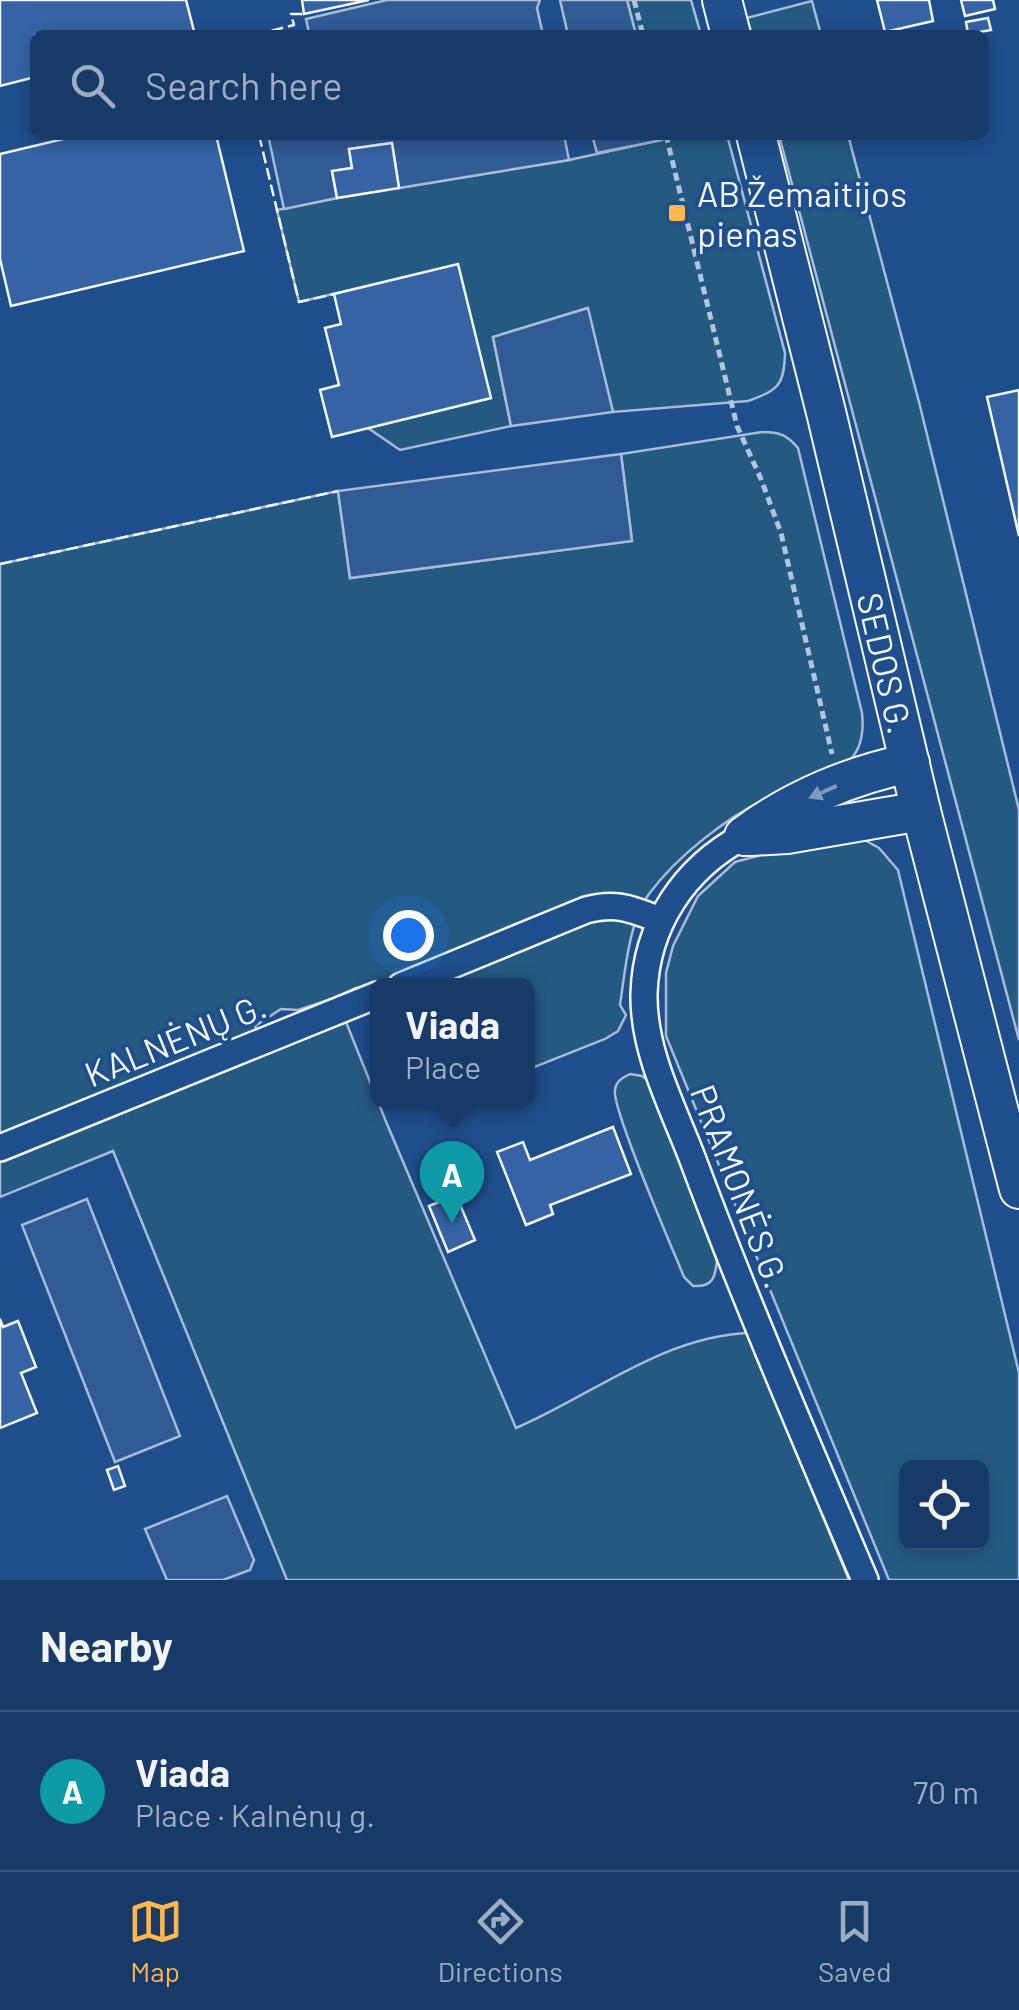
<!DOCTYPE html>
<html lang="en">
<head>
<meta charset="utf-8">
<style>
	:root { --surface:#173a69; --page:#20416f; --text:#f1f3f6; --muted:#9eadc0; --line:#36547d; --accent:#ffb74d }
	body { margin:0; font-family:Barlow,sans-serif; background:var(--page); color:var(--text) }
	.controls { position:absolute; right:30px; bottom:30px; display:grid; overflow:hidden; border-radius:15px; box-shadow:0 5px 15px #0003 }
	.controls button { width:90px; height:90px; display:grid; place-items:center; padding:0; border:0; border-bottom:2px solid var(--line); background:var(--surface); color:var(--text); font:50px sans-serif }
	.you { position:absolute; left:408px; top:935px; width:35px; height:35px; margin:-25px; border:8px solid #fff; border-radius:50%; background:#1a73e8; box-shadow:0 0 0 15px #1a73e833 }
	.badge { display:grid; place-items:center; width:65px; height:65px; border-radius:50%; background:var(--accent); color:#fff; font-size:32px; font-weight:700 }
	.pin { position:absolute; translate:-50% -82px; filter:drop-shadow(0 2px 5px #0008) }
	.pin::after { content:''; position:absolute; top:52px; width:35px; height:30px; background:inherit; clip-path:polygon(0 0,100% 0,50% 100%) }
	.popup { position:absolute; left:370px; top:978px; width:165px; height:130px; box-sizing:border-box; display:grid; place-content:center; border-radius:15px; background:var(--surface); filter:drop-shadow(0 2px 8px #0005); font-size:32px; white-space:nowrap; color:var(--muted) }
	.popup b { font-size:38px; color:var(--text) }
	.popup::after { content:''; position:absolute; left:50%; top:100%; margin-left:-20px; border:20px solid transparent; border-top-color:var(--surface) }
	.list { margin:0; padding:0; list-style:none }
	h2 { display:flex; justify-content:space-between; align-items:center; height:130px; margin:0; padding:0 40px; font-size:42px }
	h2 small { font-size:32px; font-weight:400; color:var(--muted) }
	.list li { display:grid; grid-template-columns:65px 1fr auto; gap:30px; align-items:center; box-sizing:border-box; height:160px; padding:0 40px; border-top:2px solid var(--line) }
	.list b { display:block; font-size:38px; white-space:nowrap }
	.list p { margin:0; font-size:32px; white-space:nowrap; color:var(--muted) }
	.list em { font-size:32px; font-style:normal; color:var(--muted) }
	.icon { flex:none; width:55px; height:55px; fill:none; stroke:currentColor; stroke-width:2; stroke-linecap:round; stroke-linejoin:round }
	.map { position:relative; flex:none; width:1019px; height:1580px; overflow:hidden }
	.search { position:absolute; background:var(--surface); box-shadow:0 5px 15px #0003; left:30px; right:30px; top:30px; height:110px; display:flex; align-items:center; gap:25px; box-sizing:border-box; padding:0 35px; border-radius:15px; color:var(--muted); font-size:38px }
	.sheet { height:290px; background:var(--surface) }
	nav { display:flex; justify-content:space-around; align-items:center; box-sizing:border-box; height:140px; border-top:2px solid var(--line); background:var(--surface); font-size:28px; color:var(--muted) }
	nav a { display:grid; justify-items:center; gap:5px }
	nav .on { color:var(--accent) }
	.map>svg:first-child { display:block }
</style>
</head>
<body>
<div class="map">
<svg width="1019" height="1580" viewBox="0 0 1019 1580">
	<rect width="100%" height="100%" fill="#1f4e8c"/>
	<g fill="#245a82" stroke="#a8bbd7" stroke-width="2.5" fill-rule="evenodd">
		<path d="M 627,0 L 691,0 L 701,35 L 636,35 Z"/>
		<path d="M 812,1 L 821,35 L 752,35 L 747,18 Z"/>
		<path d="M 661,135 L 727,135 L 785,353 C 784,386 778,390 748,401 L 613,412 L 587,308 L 493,337 L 511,426 L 400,450 L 368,428 L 490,398 L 458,265 L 299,302 L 277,210 L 337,198 L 569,160 L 661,140 Z"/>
		<path d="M 779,135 L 848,135 L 919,402 L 1019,810 L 1019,1040 Z"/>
		<path d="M 762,432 C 780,432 787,435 798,448 L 862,713 C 864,731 862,750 847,763 C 827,779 792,786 769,797 C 726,818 677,856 649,894 C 629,921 625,972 620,1005 L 626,1015 L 618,1031 L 605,1039 L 527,1070 L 527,986 L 377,986 L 377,1003 L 356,988 L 335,998 L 298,1010 L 281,1009 L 255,1026 L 266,1053 L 346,1022 L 387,1124 L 516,1428 C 591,1396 662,1337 747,1333 L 849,1580 L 287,1580 L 113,1151 L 0,1197 L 0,564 L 338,491 L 350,578 L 632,541 L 621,454 Z"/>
		<path d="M 861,838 L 879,848 L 898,870 L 1019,1373 L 1019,1580 L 889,1580 L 666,1036 L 666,973 L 673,946 L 698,896 L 735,862 L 801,844 ZM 906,1468 L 982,1468 L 982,1542 L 906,1542 Z"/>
		<path d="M 630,1074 L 642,1076 L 651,1083 L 717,1261 C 715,1279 712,1287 693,1286 L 684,1277 C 673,1250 611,1107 615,1090 C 616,1081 622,1078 630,1074 Z"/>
	</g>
	<g fill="#305b95" stroke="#a8bbd7" stroke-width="2.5">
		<path d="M 387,0 L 540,0 L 537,8 L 543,35 L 302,35 L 309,33 L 306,19 Z"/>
		<path d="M 560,0 L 627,0 L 636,35 L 568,35 Z"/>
		<path d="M 268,135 L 564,135 L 569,160 L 399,188 L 392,143 L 349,149 L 352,168 L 332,171 L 337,198 L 284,209 Z"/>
		<path d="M 592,135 L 661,135 L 662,140 L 597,153 Z"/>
		<path d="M 588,308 L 613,412 L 511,426 L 493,337 Z"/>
		<path d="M 621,454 L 632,541 L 350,578 L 338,491 Z"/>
		<path d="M 87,1199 L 180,1436 L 115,1462 L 22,1225 Z"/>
		<path d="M 227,1496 L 254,1560 L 250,1570 L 223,1580 L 167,1580 L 145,1529 Z"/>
	</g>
	<g fill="#3563a3" stroke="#f2f6ff" stroke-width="2.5">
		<path d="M 0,0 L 186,0 L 195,35 L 35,35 L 35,77 L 0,86 Z"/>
		<path d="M 302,0 L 369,0 L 304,14 Z"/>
		<path d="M 877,0 L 929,0 L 933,21 L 885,32 Z"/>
		<path d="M 961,0 L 993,0 L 995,9 L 965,16 Z"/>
		<path d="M 988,18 L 991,30 L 968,34 L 966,22 Z"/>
		<path d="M 80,135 L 216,135 L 244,251 L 11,306 L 0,259 L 0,154 Z"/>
		<path d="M 392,143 L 399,188 L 337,198 L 332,171 L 352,168 L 349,149 Z"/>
		<path d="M 458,264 L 491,398 L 332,437 L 320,390 L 339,385 L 325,328 L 341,324 L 334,294 Z"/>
		<path d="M 1019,390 L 1019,536 L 987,397 Z"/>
		<path d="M 613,1127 L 631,1174 L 550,1205 L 553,1214 L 526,1225 L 497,1152 L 523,1142 L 530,1160 Z"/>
		<path d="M 456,1195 L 475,1240 L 448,1252 L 429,1206 Z"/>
		<path d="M 0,1319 L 3,1327 L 18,1321 L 36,1367 L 21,1373 L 37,1413 L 0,1428 Z"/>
		<path d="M 118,1466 L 125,1486 L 114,1490 L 107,1470 Z"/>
	</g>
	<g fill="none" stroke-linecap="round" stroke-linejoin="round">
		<defs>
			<g id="minor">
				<path d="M 744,836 C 684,868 646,925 644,994 C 643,1052 673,1107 693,1160 C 746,1302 806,1441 865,1580"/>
				<path d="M 401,986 L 586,910 C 617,902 631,909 660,920"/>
				<path d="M 0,1148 L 377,995"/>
			</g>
			<g id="primary">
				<path d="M 722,0 L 731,35"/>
				<path d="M 756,135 L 826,412 L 921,811 L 1019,1189"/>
				<path d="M 744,836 C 792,800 851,775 910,763"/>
				<path d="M 751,836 L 787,834 L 921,811"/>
			</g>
		</defs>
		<use href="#minor" stroke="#f2f6ff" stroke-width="30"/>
		<use href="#primary" stroke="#f2f6ff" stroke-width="42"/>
		<g stroke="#b3c4dc" stroke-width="5" stroke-dasharray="8 5" stroke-linecap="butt">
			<path d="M 634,0 L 643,35"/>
			<path d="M 666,135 L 737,426 L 761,479 L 781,533 L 832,754"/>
		</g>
		<use href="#minor" stroke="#1f4e8c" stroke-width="25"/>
		<use href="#primary" stroke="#1f4e8c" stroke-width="38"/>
		<g stroke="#f2f6ff" stroke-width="2.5" stroke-dasharray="12 5" stroke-linecap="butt">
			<path d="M 255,35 L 294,25 L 291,14 L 304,14"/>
			<path d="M 259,135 L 299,302 L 334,294"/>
			<path d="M 0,564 L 338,491"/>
		</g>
	</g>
	<defs><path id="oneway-solid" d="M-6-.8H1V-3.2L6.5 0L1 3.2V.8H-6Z" transform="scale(2.5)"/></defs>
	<use fill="#7e9ac0" href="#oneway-solid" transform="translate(823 792) rotate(156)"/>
	<rect fill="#ffb74d" stroke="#1f4e8c" stroke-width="4" x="667" y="203" width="20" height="20" rx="5"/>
	<g text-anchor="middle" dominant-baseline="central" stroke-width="8" stroke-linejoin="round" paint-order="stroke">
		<g font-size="35" fill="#f2f6ff" stroke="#1f4e8c" text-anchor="start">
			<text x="697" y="193">AB Žemaitijos<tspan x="697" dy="40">pienas</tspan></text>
		</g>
		<g font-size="35" fill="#f2f6ff" stroke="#1f4e8c">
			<text transform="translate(886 663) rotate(77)">SEDOS G.</text>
			<text transform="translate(175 1039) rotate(-22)">KALNĖNŲ G.</text>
			<text transform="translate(741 1186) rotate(69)">PRAMONĖS G.</text>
		</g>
	</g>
</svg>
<div class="controls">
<button><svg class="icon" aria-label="locate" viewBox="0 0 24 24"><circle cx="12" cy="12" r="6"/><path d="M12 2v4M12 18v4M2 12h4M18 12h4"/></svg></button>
</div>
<div class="you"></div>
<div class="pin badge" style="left:452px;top:1223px;background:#0f9aa8">A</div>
<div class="popup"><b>Viada</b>Place</div>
<div class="search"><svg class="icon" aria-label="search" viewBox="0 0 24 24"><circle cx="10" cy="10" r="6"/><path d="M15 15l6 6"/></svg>Search here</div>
</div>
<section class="sheet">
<h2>Nearby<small></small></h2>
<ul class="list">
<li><span class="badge" style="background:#0f9aa8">A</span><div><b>Viada</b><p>Place · Kalnėnų g.</p></div><em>70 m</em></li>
</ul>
</section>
<nav>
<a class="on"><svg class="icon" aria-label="map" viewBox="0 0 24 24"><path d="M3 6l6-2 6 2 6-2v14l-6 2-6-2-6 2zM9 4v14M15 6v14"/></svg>Map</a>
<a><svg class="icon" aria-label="directions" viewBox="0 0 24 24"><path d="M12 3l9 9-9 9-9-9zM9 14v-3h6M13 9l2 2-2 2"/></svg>Directions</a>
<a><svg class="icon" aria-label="saved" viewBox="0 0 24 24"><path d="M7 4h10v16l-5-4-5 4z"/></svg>Saved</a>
</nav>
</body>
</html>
